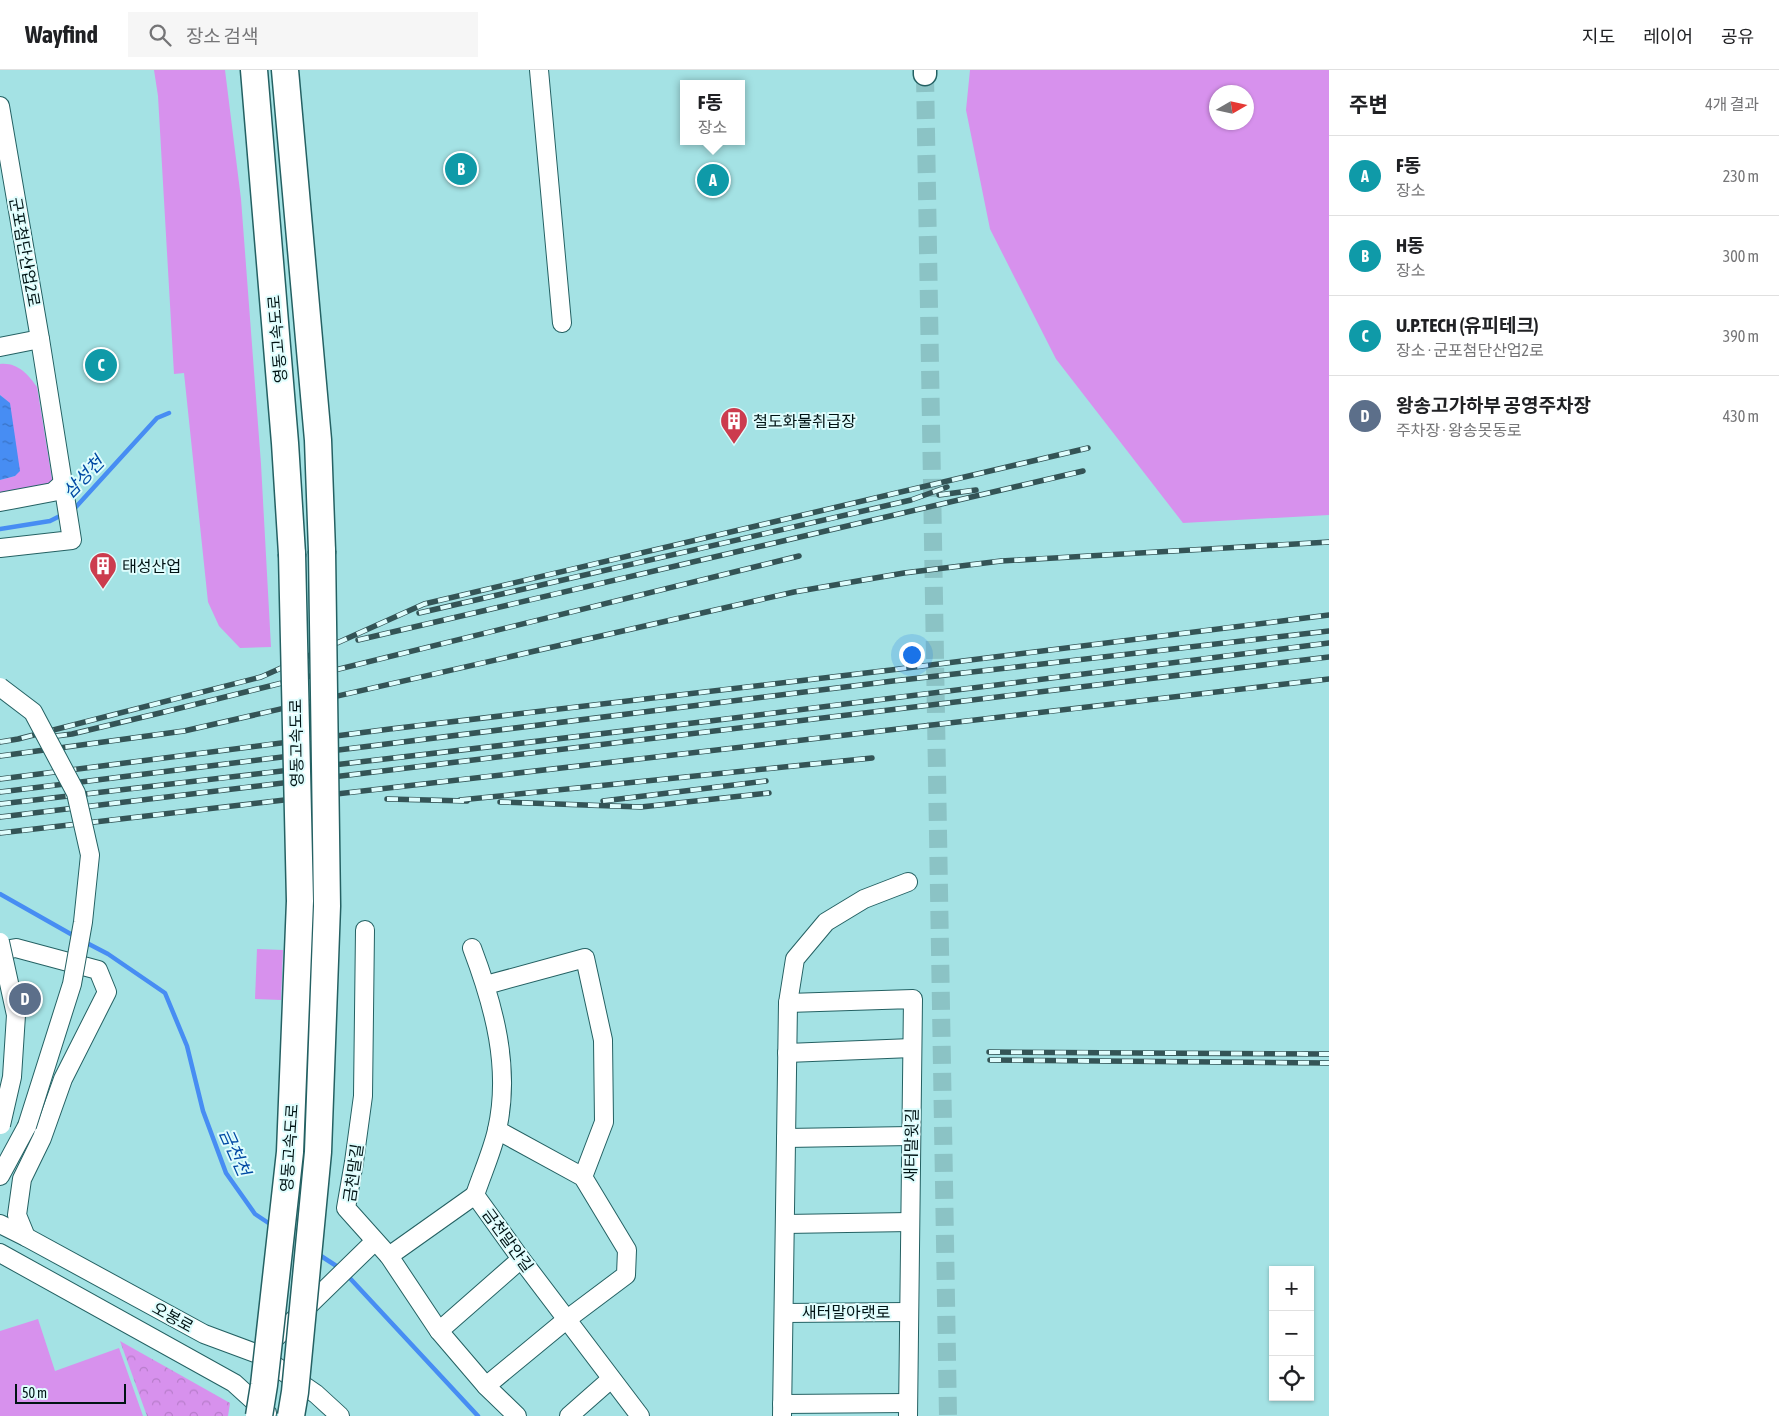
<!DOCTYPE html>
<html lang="ko">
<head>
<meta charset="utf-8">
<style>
	:root { --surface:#fff; --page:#f6f6f6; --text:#202124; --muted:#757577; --line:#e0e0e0; --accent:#b45309 }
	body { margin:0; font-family:"Asap Condensed","Noto Sans KR",sans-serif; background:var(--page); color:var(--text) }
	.controls { position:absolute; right:15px; bottom:15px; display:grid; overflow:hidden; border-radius:0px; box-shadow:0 1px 4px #0004 }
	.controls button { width:45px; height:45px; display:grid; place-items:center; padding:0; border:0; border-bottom:1px solid var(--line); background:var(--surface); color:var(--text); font:25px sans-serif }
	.compass { position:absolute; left:1209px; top:15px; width:45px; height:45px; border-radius:50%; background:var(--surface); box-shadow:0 1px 4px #0004; rotate:81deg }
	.scale { position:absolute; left:15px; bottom:12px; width:111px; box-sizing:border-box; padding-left:5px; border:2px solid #001314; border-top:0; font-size:14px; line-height:18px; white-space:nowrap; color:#001314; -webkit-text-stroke:4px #dffdfd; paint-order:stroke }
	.you { position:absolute; left:911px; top:584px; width:18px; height:18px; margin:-12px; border:4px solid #fff; border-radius:50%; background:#1a73e8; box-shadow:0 0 0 8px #1a73e833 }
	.badge { display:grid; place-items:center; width:32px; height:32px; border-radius:50%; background:var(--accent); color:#fff; font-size:16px; font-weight:700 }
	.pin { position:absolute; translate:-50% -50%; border:2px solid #fff; box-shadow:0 1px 5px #0006 }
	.popup { position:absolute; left:680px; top:10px; width:65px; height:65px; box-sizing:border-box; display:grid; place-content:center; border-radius:0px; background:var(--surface); filter:drop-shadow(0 1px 4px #0005); font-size:16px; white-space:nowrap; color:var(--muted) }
	.popup b { font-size:19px; color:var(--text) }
	.popup::after { content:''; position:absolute; left:50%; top:100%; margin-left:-10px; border:10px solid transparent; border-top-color:var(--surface) }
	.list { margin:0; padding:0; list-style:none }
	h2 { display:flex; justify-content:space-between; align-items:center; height:65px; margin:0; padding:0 20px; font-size:21px }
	h2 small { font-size:16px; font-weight:400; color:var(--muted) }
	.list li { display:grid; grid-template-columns:32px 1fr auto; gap:15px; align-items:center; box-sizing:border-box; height:80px; padding:0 20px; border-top:1px solid var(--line) }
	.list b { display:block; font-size:19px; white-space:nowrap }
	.list p { margin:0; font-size:16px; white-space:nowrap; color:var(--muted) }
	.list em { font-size:16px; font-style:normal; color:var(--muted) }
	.icon { flex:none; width:28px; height:28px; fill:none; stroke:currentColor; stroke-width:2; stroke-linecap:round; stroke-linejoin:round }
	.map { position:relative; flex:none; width:1329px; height:1346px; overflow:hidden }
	header { display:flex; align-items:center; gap:30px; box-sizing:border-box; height:70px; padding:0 25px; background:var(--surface); border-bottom:1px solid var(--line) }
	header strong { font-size:24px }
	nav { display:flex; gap:28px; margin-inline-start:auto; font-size:18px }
	.search { width:350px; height:45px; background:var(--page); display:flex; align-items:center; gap:12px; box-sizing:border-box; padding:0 18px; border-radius:0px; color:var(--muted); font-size:19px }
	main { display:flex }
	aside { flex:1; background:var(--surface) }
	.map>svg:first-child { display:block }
</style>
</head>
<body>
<header>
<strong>Wayfind</strong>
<div class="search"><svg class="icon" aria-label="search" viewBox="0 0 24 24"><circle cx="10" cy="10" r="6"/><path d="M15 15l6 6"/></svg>장소 검색</div>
<nav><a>지도</a><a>레이어</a><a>공유</a></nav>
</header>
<main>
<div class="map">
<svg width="1329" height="1346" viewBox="0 0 1329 1346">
	<defs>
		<pattern id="forest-crowns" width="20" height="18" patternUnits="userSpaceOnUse" patternTransform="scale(1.25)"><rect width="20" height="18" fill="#d791ed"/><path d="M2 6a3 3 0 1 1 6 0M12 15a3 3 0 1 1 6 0" fill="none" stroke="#b77cca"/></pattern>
		<pattern id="water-ripples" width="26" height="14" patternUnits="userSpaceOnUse" patternTransform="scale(1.25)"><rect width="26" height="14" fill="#478df3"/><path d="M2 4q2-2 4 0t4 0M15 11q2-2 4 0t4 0" fill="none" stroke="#3972c4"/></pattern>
	</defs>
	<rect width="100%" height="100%" fill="#a4e2e4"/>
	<g fill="#d791ed" fill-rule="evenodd">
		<path d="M 154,0 L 225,0 L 241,129 L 261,394 L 271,577 L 240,578 L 219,556 L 208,532 L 184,303 L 174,304 L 158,26 Z"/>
		<path d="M 970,0 L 1329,0 L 1329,445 L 1183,453 L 1056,289 L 990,159 L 966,40 ZM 1216,22 L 1246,22 L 1246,52 L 1216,52 Z"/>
		<path d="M 0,294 C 17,292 28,304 37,317 L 53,415 L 0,427 L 0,410 L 15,406 L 10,334 L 0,325 Z"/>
		<path d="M 257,879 L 283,880 L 281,930 L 255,929 Z"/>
		<path d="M 38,1249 L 55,1301 L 119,1278 L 143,1346 L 0,1346 L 0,1261 Z"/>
	</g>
	<path fill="url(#forest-crowns)" d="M 120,1271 L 230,1333 L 228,1346 L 147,1346 Z"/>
	<path fill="url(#water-ripples)" d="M 0,325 L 10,333 L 20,401 L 15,406 L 0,410 Z"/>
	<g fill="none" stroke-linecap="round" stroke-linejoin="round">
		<g stroke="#478df3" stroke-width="4.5">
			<path d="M 71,440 L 75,438 L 157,348 L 169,343"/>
			<path d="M 0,459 L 50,451 L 64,444"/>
			<path d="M 0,824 L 76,867"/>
			<path d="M 83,871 L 108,884 L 165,923 L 187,976 L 203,1041 L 226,1103 L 255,1144 L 273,1156"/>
			<path d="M 318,1184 L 341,1199"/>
			<path d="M 346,1204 L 478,1346"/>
		</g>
		<path stroke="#8bc3c5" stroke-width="18" stroke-dasharray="18 9" stroke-linecap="butt" d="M 925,4 L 948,1346"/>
		<defs>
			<g id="minor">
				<path d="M 539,0 L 562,253"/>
				<path d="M 0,36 L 40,269 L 0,277"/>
				<path d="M 0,432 L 53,422 L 63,413"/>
				<path d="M 0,478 L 72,470 L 40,269"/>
				<path d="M 365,860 L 363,1026 L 354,1092 L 346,1138 L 389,1186 L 439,1261 L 486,1316 L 517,1346"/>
				<path d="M 472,878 C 494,936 511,998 497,1060 C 492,1082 482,1104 475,1125 L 521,1189 L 640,1346"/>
				<path d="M 0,881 L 16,878 L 98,900 L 107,922 L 63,1009 L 42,1068 L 22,1109 L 17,1145 L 26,1167"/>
				<path d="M 486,915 L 585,888 L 603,970 L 604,1052 L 583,1107"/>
				<path d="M 788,933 L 913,929 L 908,1346"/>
				<path d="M 787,983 L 912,978"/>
				<path d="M 786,1068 L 911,1066"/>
				<path d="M 0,1106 L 27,1056"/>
				<path d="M 0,1154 L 26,1167 L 204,1264 L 258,1284 L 316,1324 L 340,1346"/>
				<path d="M 785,1154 L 910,1152"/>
				<path d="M 0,1183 L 234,1313 L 267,1343"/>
				<path d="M 389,1186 L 475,1125"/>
				<path d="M 784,1243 L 909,1242"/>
				<path d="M 439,1261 L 521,1189"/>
				<path d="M 266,1277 L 375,1171"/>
				<path d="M 486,1316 L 566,1250 L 626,1205 L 627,1180 L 583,1107 L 497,1060"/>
				<path d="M 782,1334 L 908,1333"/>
				<path d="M 569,1346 L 611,1309"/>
				<path d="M 782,1346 L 788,933 L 795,889 L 826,852 L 864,829 L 908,812"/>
			</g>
			<path id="major" d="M 925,4 L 925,0"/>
			<g id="highway">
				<path d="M 254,0 L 285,373 L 292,484"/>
				<path d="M 285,0 L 318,370 L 322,481"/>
			</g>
		</defs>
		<use href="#minor" stroke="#246163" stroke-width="20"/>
		<use href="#major" stroke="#246163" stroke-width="25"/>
		<use href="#highway" stroke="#246163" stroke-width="29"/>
		<use href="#minor" stroke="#fff" stroke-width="18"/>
		<use href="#major" stroke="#fff" stroke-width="22"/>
		<use href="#highway" stroke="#fff" stroke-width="26"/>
		<defs>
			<g id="rail">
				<path d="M 939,425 L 976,420"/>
				<path d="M 419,543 L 911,430 L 947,417"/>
				<path d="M 358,570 L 1083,401"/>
				<path d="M 56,666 L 72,664 L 160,643 L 799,486"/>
				<path d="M 0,672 L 18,669 L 261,607 L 424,534 L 1088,378"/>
				<path d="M 0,686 L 184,661 L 794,522 L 904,503 L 1001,491 L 1329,472"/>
				<path d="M 0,709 L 390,659 L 891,600 L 1329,545"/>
				<path d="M 0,722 L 893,611 L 1329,561"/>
				<path d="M 387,729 L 467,731"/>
				<path d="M 460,730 L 872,688"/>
				<path d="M 603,731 L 766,711"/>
				<path d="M 500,732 L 641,737 L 769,723"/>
				<path d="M 0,734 L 710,651 L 1329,573"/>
				<path d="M 0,747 L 1329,587"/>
				<path d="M 0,763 L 1329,609"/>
				<path d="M 989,982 L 1329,984"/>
				<path d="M 990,990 L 1329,993"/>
			</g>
		</defs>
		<use href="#rail" stroke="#345456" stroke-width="5.5"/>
		<use href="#rail" stroke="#dffdfd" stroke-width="4" stroke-dasharray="11" stroke-linecap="butt"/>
		<defs>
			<g id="minor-bridge">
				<path d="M 0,617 L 33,642 L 76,723 L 90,785 L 83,852 L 72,914 L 27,1056"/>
				<path d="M 0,872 L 16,945 L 12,1007 L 1,1055"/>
			</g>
			<g id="highway-bridge">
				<path d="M 259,1346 L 264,1315 L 290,1082 L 300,831 L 292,484"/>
				<path d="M 291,1346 L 295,1322 L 318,1082 L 327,836 L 322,481"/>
			</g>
		</defs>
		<use href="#minor-bridge" stroke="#246163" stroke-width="20" stroke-linecap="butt"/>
		<use href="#highway-bridge" stroke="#246163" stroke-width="29" stroke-linecap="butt"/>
		<use href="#minor-bridge" stroke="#fff" stroke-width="18"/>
		<use href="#highway-bridge" stroke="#fff" stroke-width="26"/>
	</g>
	<defs>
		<symbol id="building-pin" viewBox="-11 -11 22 30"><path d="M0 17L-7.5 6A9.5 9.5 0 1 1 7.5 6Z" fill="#cc3c4e" stroke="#dffdfd"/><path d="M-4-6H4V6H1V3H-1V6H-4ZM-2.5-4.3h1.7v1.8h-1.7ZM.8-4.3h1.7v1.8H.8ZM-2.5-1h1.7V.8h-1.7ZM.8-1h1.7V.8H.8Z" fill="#fff"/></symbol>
	</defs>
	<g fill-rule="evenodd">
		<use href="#building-pin" x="718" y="335" width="32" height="43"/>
		<use href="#building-pin" x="87" y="480" width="32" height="43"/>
	</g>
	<g text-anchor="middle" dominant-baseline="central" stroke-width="4" stroke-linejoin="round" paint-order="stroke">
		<g font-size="16" fill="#001314" stroke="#dffdfd">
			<text transform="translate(25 182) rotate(80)">군포첨단산업2로</text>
			<text transform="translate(277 269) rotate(-95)">영동고속도로</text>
			<text transform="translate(296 673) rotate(-91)">영동고속도로</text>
			<text transform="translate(911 1075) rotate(-89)">새터말윗길</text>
			<text transform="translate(289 1078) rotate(-86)">영동고속도로</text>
			<text transform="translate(353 1103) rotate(-82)">금천말길</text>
			<text transform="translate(508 1170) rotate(54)">금천말안길</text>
			<text x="846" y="1242">새터말아랫로</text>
			<text transform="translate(173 1247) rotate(29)">오봉로</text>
		</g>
		<g font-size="16" fill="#001314" stroke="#dffdfd" text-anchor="start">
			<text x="753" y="351">철도화물취급장</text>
			<text x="122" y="496">태성산업</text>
		</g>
		<g font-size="18" font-style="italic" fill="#004aa4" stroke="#dffdfd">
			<text transform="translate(83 407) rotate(-46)">삼성천</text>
			<text transform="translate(235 1082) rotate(66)">금천천</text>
		</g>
	</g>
</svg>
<div class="controls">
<button>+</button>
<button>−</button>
<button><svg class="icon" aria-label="locate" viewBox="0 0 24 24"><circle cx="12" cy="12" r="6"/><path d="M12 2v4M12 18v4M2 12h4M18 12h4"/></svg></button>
</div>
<svg class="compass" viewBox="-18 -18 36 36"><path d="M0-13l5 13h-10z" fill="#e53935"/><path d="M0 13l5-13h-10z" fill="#757577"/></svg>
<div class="scale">50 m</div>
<div class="you"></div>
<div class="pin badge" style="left:713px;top:110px;background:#0f9aa8">A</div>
<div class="popup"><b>F동</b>장소</div>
<div class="pin badge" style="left:461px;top:99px;background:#0f9aa8">B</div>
<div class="pin badge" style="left:101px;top:295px;background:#0f9aa8">C</div>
<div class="pin badge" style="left:25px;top:929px;background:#5c6f8a">D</div>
</div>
<aside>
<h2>주변<small>4개 결과</small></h2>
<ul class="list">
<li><span class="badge" style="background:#0f9aa8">A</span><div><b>F동</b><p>장소</p></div><em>230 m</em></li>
<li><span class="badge" style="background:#0f9aa8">B</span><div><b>H동</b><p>장소</p></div><em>300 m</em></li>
<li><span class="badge" style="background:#0f9aa8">C</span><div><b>U.P.TECH (유피테크)</b><p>장소 · 군포첨단산업2로</p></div><em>390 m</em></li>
<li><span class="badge" style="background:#5c6f8a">D</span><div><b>왕송고가하부 공영주차장</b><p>주차장 · 왕송못동로</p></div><em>430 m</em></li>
</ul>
</aside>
</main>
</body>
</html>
